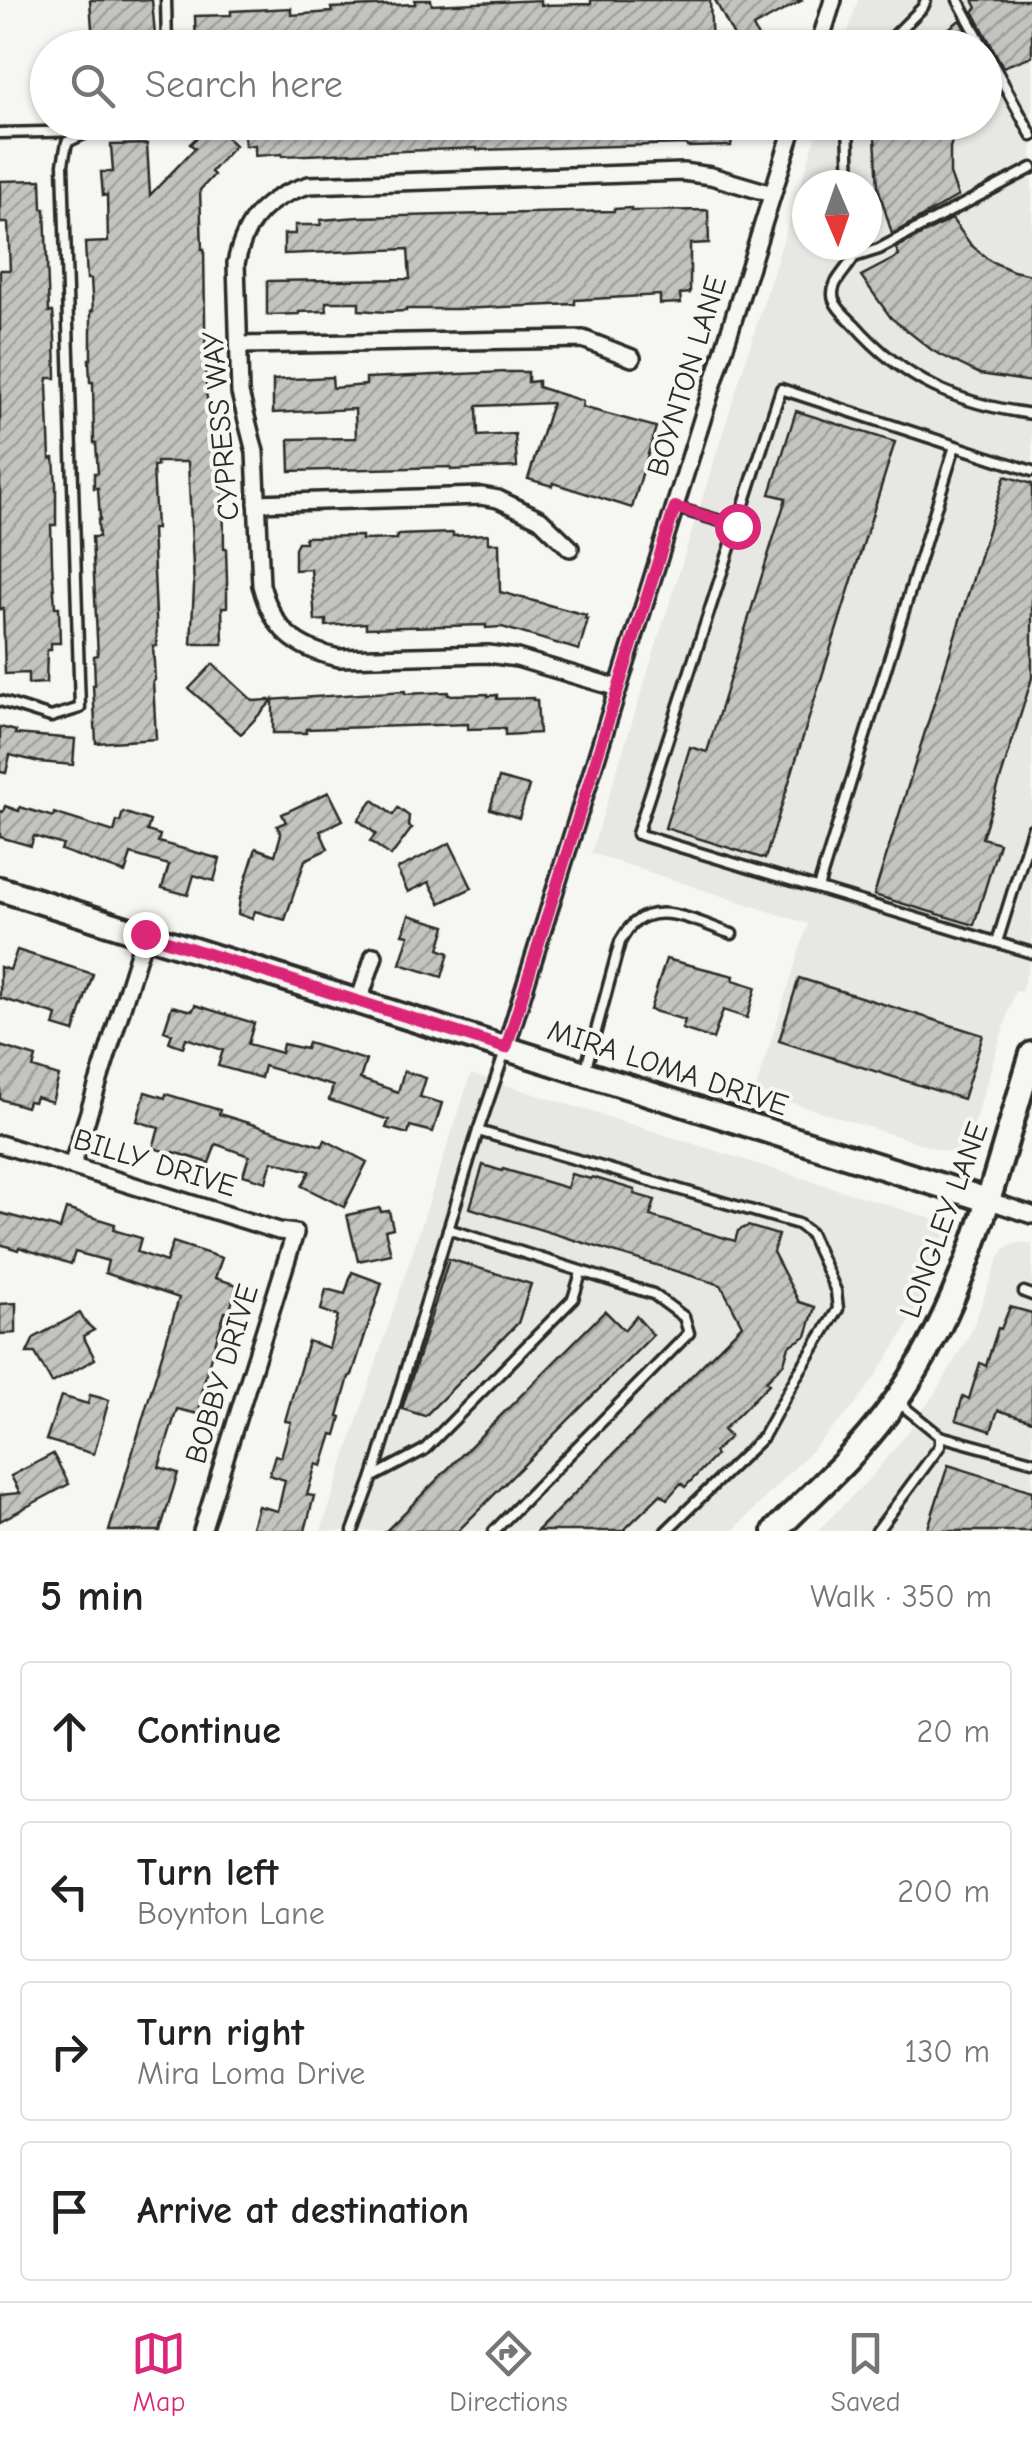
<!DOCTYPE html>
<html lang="en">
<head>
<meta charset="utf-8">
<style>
	:root { --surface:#fff; --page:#f2f2f2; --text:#222; --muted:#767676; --line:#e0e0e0; --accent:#db2777 }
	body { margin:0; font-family:"Comic Neue",sans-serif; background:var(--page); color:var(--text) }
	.compass { position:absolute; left:792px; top:170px; width:90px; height:90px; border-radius:50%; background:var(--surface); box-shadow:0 2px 8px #0004; rotate:178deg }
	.stop { position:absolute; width:30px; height:30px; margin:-22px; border:8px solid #db2777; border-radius:50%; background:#fff }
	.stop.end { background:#db2777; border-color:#fff; box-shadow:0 2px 10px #0008 }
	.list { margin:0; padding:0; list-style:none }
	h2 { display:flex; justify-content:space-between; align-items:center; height:130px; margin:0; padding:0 40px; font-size:42px }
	h2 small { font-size:32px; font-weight:400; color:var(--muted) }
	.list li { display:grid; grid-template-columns:65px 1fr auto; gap:30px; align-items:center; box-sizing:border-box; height:140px; margin:0 20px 20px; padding:0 20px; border:2px solid var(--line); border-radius:10px }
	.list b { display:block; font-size:38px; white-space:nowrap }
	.list p { margin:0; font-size:32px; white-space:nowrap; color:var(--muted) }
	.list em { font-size:32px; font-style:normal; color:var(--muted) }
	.icon { flex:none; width:55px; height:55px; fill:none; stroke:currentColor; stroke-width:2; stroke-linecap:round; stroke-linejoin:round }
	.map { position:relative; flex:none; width:1032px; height:1531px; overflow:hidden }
	.search { position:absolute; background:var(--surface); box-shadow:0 2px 8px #0004; left:30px; right:30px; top:30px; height:110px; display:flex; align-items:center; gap:25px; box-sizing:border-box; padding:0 35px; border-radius:55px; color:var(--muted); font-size:38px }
	.sheet { height:770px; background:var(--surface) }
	nav { display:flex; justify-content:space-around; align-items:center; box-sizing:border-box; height:140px; border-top:2px solid var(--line); background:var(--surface); font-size:28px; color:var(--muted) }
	nav a { display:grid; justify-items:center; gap:5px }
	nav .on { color:var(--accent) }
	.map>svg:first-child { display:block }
</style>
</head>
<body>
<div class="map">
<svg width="1032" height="1531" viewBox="0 0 1032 1531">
	<defs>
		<pattern id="building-hatch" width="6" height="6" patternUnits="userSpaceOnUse" patternTransform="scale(2.5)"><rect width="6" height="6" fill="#c3c3c0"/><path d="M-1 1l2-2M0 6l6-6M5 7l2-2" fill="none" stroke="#9f9f9c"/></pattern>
	</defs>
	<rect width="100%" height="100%" fill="#f6f6f2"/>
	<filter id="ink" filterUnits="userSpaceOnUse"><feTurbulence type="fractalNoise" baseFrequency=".01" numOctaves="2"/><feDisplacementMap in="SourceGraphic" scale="20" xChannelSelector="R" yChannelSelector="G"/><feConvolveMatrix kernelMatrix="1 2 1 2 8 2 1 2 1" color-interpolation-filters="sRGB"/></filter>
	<g filter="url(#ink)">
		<g fill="#e7e7e3" fill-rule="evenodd">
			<path d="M 858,0 L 1032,0 L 1032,955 L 1021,992 L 1015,991 L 969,1140 L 964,1147 L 947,1152 L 755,1091 L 808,924 L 591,853 L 820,123 L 984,122 L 984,48 L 843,47 ZM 807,185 L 867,185 L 867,245 L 807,245 Z"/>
			<path d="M 471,1074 L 942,1222 L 944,1235 L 942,1247 L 926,1289 L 904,1332 L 876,1376 L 849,1412 L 733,1531 L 321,1531 Z"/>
			<path d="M 1021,1242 L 1032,1244 L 1032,1531 L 817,1531 L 872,1476 L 907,1433 L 938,1389 L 970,1334 L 999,1258 L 1005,1248 Z"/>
		</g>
		<g fill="url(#building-hatch)" stroke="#2b2b2b" stroke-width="2.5">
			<path d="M 90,0 L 152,0 L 155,36 L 140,37 L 141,40 L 131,41 L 131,48 L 112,48 L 112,42 L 93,43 Z"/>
			<path d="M 415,0 L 431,0 L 432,5 L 541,0 L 541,5 L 591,4 L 591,0 L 710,0 L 712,48 L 522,48 L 521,37 L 463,39 L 464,48 L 196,48 L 195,16 L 231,15 L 231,11 L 291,8 L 291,15 L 332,12 L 331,8 L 415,4 Z"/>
			<path d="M 715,0 L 803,0 L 753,27 L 761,43 L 752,48 L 740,48 Z"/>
			<path d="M 973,0 L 1032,0 L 1032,56 L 1003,67 L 973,11 L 977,8 Z"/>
			<path d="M 960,20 L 975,48 L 923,48 Z"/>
			<path d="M 742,122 L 742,136 L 732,137 L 731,146 L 687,147 L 686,144 L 477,150 L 477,148 L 282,156 L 282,154 L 255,156 L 255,145 L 245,146 L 243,123 Z"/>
			<path d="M 880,122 L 958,122 L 950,148 L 950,174 L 958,196 L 892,234 L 878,187 L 875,137 Z"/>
			<path d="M 212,123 L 235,145 L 211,172 L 214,175 L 200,190 L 202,249 L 204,249 L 206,391 L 208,407 L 212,407 L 215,431 L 216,471 L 223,470 L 224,548 L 226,548 L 227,581 L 227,607 L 222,607 L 223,644 L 191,644 L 194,587 L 188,462 L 157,462 L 157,466 L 153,466 L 156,529 L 152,529 L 156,616 L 157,646 L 153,646 L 155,680 L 153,681 L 156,739 L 96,743 L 93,685 L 95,685 L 94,656 L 98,655 L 97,637 L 92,537 L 99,537 L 98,520 L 100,520 L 98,488 L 94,488 L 94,473 L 98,473 L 96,443 L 94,443 L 93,382 L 90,382 L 89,359 L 91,359 L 91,311 L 93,311 L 91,279 L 87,279 L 85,243 L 108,242 L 107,195 L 103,196 L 101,172 L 113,172 L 111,145 L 147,144 L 150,195 L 195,148 L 190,144 Z"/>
			<path d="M 41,180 L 42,209 L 45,209 L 49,312 L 53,312 L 55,337 L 56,378 L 48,378 L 47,385 L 50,459 L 54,458 L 56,484 L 56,525 L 51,525 L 52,563 L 55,607 L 59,607 L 60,643 L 51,643 L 51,650 L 47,650 L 46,683 L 28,684 L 28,673 L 5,674 L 3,608 L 0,609 L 0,270 L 10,270 L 8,223 L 0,223 L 0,181 Z"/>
			<path d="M 631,208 L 631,211 L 708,210 L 709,243 L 690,244 L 690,293 L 680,294 L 681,303 L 660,304 L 660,295 L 575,300 L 575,304 L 458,309 L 406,309 L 406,311 L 386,312 L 359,310 L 359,302 L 326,302 L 327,311 L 299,312 L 299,314 L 267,315 L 267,281 L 410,279 L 408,249 L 284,254 L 284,234 L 295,234 L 295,225 L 321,225 L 321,220 L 359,217 L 614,211 L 614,209 Z"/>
			<path d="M 952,219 L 971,245 L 990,261 L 1013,271 L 1032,275 L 1032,382 L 980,374 L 933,351 L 891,318 L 861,276 L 899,256 L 896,248 Z"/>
			<path d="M 507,372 L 528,372 L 528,382 L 538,381 L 538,387 L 583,401 L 582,407 L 656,427 L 632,508 L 553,483 L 552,486 L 528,479 L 552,403 L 477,406 L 478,436 L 515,434 L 517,467 L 451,470 L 451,467 L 290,471 L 289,439 L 356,438 L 355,409 L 273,413 L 273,380 L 332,377 L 333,388 L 366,385 L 366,378 Z"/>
			<path d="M 796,411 L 895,442 L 765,859 L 665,828 L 690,747 L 707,752 L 786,498 L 770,494 Z"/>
			<path d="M 1005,476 L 1032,484 L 1032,678 L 982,838 L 999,843 L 974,925 L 874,895 Z"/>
			<path d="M 453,533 L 453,536 L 488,534 L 488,543 L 499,543 L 500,592 L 586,615 L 585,619 L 588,619 L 579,650 L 502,627 L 486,628 L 486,625 L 366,628 L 366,623 L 326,626 L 326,620 L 315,621 L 311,569 L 295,570 L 295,548 L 298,542 L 305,542 L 305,537 L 362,536 L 362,540 L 397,539 L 397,535 Z"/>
			<path d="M 213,664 L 253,701 L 405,691 L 405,694 L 448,692 L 448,695 L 488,694 L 488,696 L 497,695 L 497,699 L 533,698 L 533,700 L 537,700 L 539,733 L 505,735 L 505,728 L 468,729 L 468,724 L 306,729 L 306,733 L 273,733 L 273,700 L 241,734 L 189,689 Z"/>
			<path d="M 0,727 L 16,731 L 15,734 L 75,739 L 73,765 L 39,762 L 10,755 L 6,773 L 0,772 Z"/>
			<path d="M 499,778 L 529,786 L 519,818 L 490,809 Z"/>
			<path d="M 329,792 L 343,820 L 320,831 L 328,849 L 305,860 L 285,920 L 255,911 L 252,919 L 238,914 L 240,898 L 256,848 L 275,855 L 281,834 L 277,826 L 286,822 L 282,814 Z"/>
			<path d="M 373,800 L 393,815 L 398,808 L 409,816 L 408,826 L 412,828 L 391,856 L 370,841 L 376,834 L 358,820 Z"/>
			<path d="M 5,806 L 19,811 L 20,807 L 53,817 L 54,813 L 114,832 L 117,821 L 120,822 L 123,812 L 150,821 L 147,831 L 160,835 L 158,842 L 220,859 L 214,881 L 194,875 L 188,895 L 162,888 L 169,865 L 131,854 L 125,873 L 61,850 L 63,845 L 34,836 L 31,846 L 0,837 L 0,811 L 3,812 Z"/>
			<path d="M 450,843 L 472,888 L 440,903 L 429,882 L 408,892 L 397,869 Z"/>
			<path d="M 409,915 L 446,926 L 439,949 L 449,953 L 442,977 L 400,964 L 409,935 L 403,934 Z"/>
			<path d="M 17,950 L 93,974 L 74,1032 L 54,1026 L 57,1015 L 0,998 L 0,967 L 10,970 Z"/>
			<path d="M 666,959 L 734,976 L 733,980 L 756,987 L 747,1018 L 723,1010 L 713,1039 L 682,1029 L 685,1020 L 650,1010 Z"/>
			<path d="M 799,978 L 983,1035 L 963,1099 L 779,1041 Z"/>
			<path d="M 195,1005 L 254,1023 L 248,1044 L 281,1053 L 283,1044 L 306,1049 L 308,1043 L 366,1060 L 360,1079 L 398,1092 L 404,1071 L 426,1078 L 420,1097 L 442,1103 L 433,1132 L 410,1126 L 408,1134 L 386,1128 L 389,1120 L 329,1100 L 333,1086 L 264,1066 L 261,1078 L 218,1066 L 223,1050 L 186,1038 L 183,1047 L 169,1042 L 172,1034 L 164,1031 L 172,1006 L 188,1010 L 193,1010 Z"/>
			<path d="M 0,1046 L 36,1057 L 33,1068 L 59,1076 L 52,1102 L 36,1097 L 34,1102 L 28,1101 L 26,1107 L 0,1099 Z"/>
			<path d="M 145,1092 L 165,1098 L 166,1094 L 220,1110 L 219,1114 L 322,1146 L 325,1140 L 367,1162 L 344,1207 L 302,1186 L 310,1171 L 272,1161 L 266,1182 L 243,1175 L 249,1156 L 216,1144 L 209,1163 L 174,1152 L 174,1154 L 153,1148 L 159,1128 L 137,1121 Z"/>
			<path d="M 483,1165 L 502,1171 L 503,1169 L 567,1188 L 571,1174 L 591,1179 L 592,1177 L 635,1190 L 634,1194 L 655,1200 L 650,1216 L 735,1241 L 738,1231 L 748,1226 L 778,1235 L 773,1252 L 799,1302 L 815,1307 L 806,1336 L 789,1346 L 784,1363 L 766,1381 L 769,1384 L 723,1430 L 730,1437 L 714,1452 L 716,1455 L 685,1487 L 681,1483 L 667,1499 L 661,1494 L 623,1531 L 537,1531 L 742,1325 L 721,1285 L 470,1208 Z"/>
			<path d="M 380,1208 L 381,1212 L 389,1211 L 393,1228 L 385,1230 L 391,1254 L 358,1261 L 347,1215 Z"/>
			<path d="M 66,1209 L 115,1224 L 113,1230 L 141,1238 L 137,1252 L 166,1262 L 173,1242 L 222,1258 L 215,1278 L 237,1285 L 229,1313 L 225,1312 L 209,1363 L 201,1393 L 204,1394 L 198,1414 L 177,1409 L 159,1467 L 178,1473 L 160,1531 L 109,1531 L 179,1298 L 105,1273 L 108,1261 L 75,1252 L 71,1264 L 19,1247 L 18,1250 L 0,1244 L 0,1213 L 60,1229 Z"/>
			<path d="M 449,1259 L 531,1284 L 518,1323 L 425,1416 L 402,1409 Z"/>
			<path d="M 352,1272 L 382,1283 L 352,1375 L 349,1377 L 338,1416 L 341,1417 L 336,1435 L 332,1434 L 322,1466 L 316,1464 L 307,1495 L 314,1496 L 305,1531 L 267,1531 L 252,1527 L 258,1506 L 278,1511 L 285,1480 L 269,1475 L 275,1455 L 281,1457 L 291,1422 L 285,1421 L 308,1341 L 329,1348 L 338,1316 L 321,1310 L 326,1289 L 345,1294 Z"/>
			<path d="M 16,1303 L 16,1333 L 0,1334 L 0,1304 Z"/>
			<path d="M 1010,1307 L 1032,1313 L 1032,1421 L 998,1410 L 991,1431 L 956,1420 L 963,1396 L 969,1399 L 980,1363 L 986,1366 L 998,1328 L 1001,1329 Z"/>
			<path d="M 605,1311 L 624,1330 L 636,1316 L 653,1335 L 458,1531 L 386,1531 Z"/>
			<path d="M 80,1313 L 85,1322 L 94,1330 L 83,1336 L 95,1359 L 52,1383 L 35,1353 L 27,1353 L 34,1338 Z"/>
			<path d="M 90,1395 L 109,1400 L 94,1454 L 46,1440 L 61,1396 L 88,1404 Z"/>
			<path d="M 53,1454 L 69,1484 L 0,1521 L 0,1495 L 20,1493 L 11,1476 Z"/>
			<path d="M 948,1465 L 1032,1491 L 1032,1531 L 927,1531 Z"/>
		</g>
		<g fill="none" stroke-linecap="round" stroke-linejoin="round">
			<defs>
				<g id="lane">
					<path d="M 166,0 L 167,48"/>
					<path d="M 958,0 L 1032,136"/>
					<path d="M 882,48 L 923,7 L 926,0"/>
					<path d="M 848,122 L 850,185"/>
					<path d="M 0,133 L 86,131"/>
					<path d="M 858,245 C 856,266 827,280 834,300 C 837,309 848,318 854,324 C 904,381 958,404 1032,414"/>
					<path d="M 857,256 L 879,249 L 1032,168"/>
					<path d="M 677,508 L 737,526 L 781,389 L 1032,471"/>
					<path d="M 737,526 L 637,834 L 1032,953"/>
					<path d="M 0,701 L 51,717 L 80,708 L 63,164 L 67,142 L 110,122"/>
					<path d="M 818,888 L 955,446"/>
					<path d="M 997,942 L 1032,829"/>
					<path d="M 586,1068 L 620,942 C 624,935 628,928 634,923 C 661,900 704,925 732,934"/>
					<path d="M 478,1131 L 798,1224 L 810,1233 L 836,1291 L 838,1309 L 796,1377 L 763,1437 L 666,1531"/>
					<path d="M 448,1229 L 653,1294 L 684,1317 L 689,1333 L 494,1531"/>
					<path d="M 1024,1292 L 1032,1295"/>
					<path d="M 940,1436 L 1032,1461"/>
					<path d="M 373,1477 L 424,1450 L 573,1299 L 581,1273"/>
					<path d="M 353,1531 L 373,1477 L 478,1131 L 506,1049"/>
					<path d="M 877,1531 L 940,1446 L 940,1436 L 898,1402"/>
				</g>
				<g id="street">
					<path d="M 818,48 L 833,0"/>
					<path d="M 239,345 L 583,339 L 632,358"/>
					<path d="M 257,503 L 481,496 L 498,499 L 540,519 L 570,548"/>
					<path d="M 618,688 L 517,658 L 488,654 L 339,658 C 294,648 273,629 261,585 L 255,452 L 240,393 L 236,263 C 246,218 266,198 309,185 L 683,172 L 711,176 L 772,194"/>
					<path d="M 359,1001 L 374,956"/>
					<path d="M 506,1047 L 795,122"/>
					<path d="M 0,1144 L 279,1231 L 295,1233 L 202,1531"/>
					<path d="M 72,1166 L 145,934"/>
					<path d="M 987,1200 L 1032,1215"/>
				</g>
				<g id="secondary">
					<path d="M 0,889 L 987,1200"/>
					<path d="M 775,1531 C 813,1493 854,1457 886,1414 C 965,1312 994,1176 1032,1054"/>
				</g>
			</defs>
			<use href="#lane" stroke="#2b2b2b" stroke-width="15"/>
			<use href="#street" stroke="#2b2b2b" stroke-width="22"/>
			<use href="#secondary" stroke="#2b2b2b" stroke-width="30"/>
			<use href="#lane" stroke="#f6f6f2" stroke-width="8"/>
			<use href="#street" stroke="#f6f6f2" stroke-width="15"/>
			<use href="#secondary" stroke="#f6f6f2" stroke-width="22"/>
		</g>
	</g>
	<g fill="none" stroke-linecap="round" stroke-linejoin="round" filter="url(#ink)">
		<path stroke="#db2777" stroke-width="12" d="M 145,934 L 506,1048 L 675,507 L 737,526"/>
	</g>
	<g text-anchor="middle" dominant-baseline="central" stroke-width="8" stroke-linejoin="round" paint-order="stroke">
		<g font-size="30" fill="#2b2b2b" stroke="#f6f6f2">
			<text transform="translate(687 376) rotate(-73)">BOYNTON LANE</text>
			<text transform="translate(221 426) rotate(-95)">CYPRESS WAY</text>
			<text transform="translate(668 1068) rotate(18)">MIRA LOMA DRIVE</text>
			<text transform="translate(155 1163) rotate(17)">BILLY DRIVE</text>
			<text transform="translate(944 1220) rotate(-70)">LONGLEY LANE</text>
			<text transform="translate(222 1374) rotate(-73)">BOBBY DRIVE</text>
		</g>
	</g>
</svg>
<svg class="compass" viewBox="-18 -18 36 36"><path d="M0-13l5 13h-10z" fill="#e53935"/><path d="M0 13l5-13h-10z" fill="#767676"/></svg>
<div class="stop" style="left:737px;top:526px"></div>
<div class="stop end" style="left:145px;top:934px"></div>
<div class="search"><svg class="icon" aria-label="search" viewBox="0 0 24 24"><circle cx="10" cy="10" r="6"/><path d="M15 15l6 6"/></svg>Search here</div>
</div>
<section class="sheet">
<h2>5 min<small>Walk · 350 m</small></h2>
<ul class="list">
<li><svg class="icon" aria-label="ahead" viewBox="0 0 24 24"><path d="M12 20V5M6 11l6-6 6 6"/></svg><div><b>Continue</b></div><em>20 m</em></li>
<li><svg class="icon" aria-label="left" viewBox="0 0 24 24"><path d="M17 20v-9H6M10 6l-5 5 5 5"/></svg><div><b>Turn left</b><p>Boynton Lane</p></div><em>200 m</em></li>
<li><svg class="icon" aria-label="right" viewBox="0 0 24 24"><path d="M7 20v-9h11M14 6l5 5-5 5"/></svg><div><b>Turn right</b><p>Mira Loma Drive</p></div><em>130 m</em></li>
<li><svg class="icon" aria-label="arrive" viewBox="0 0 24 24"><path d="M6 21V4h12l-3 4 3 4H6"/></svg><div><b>Arrive at destination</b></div></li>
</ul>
</section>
<nav>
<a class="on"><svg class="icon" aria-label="map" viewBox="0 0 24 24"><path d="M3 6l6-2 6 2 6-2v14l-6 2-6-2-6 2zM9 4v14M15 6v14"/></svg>Map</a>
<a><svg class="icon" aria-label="directions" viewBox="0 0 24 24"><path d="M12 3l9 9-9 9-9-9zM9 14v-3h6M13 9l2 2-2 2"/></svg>Directions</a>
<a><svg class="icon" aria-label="saved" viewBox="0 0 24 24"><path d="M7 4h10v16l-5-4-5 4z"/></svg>Saved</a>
</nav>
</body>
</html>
